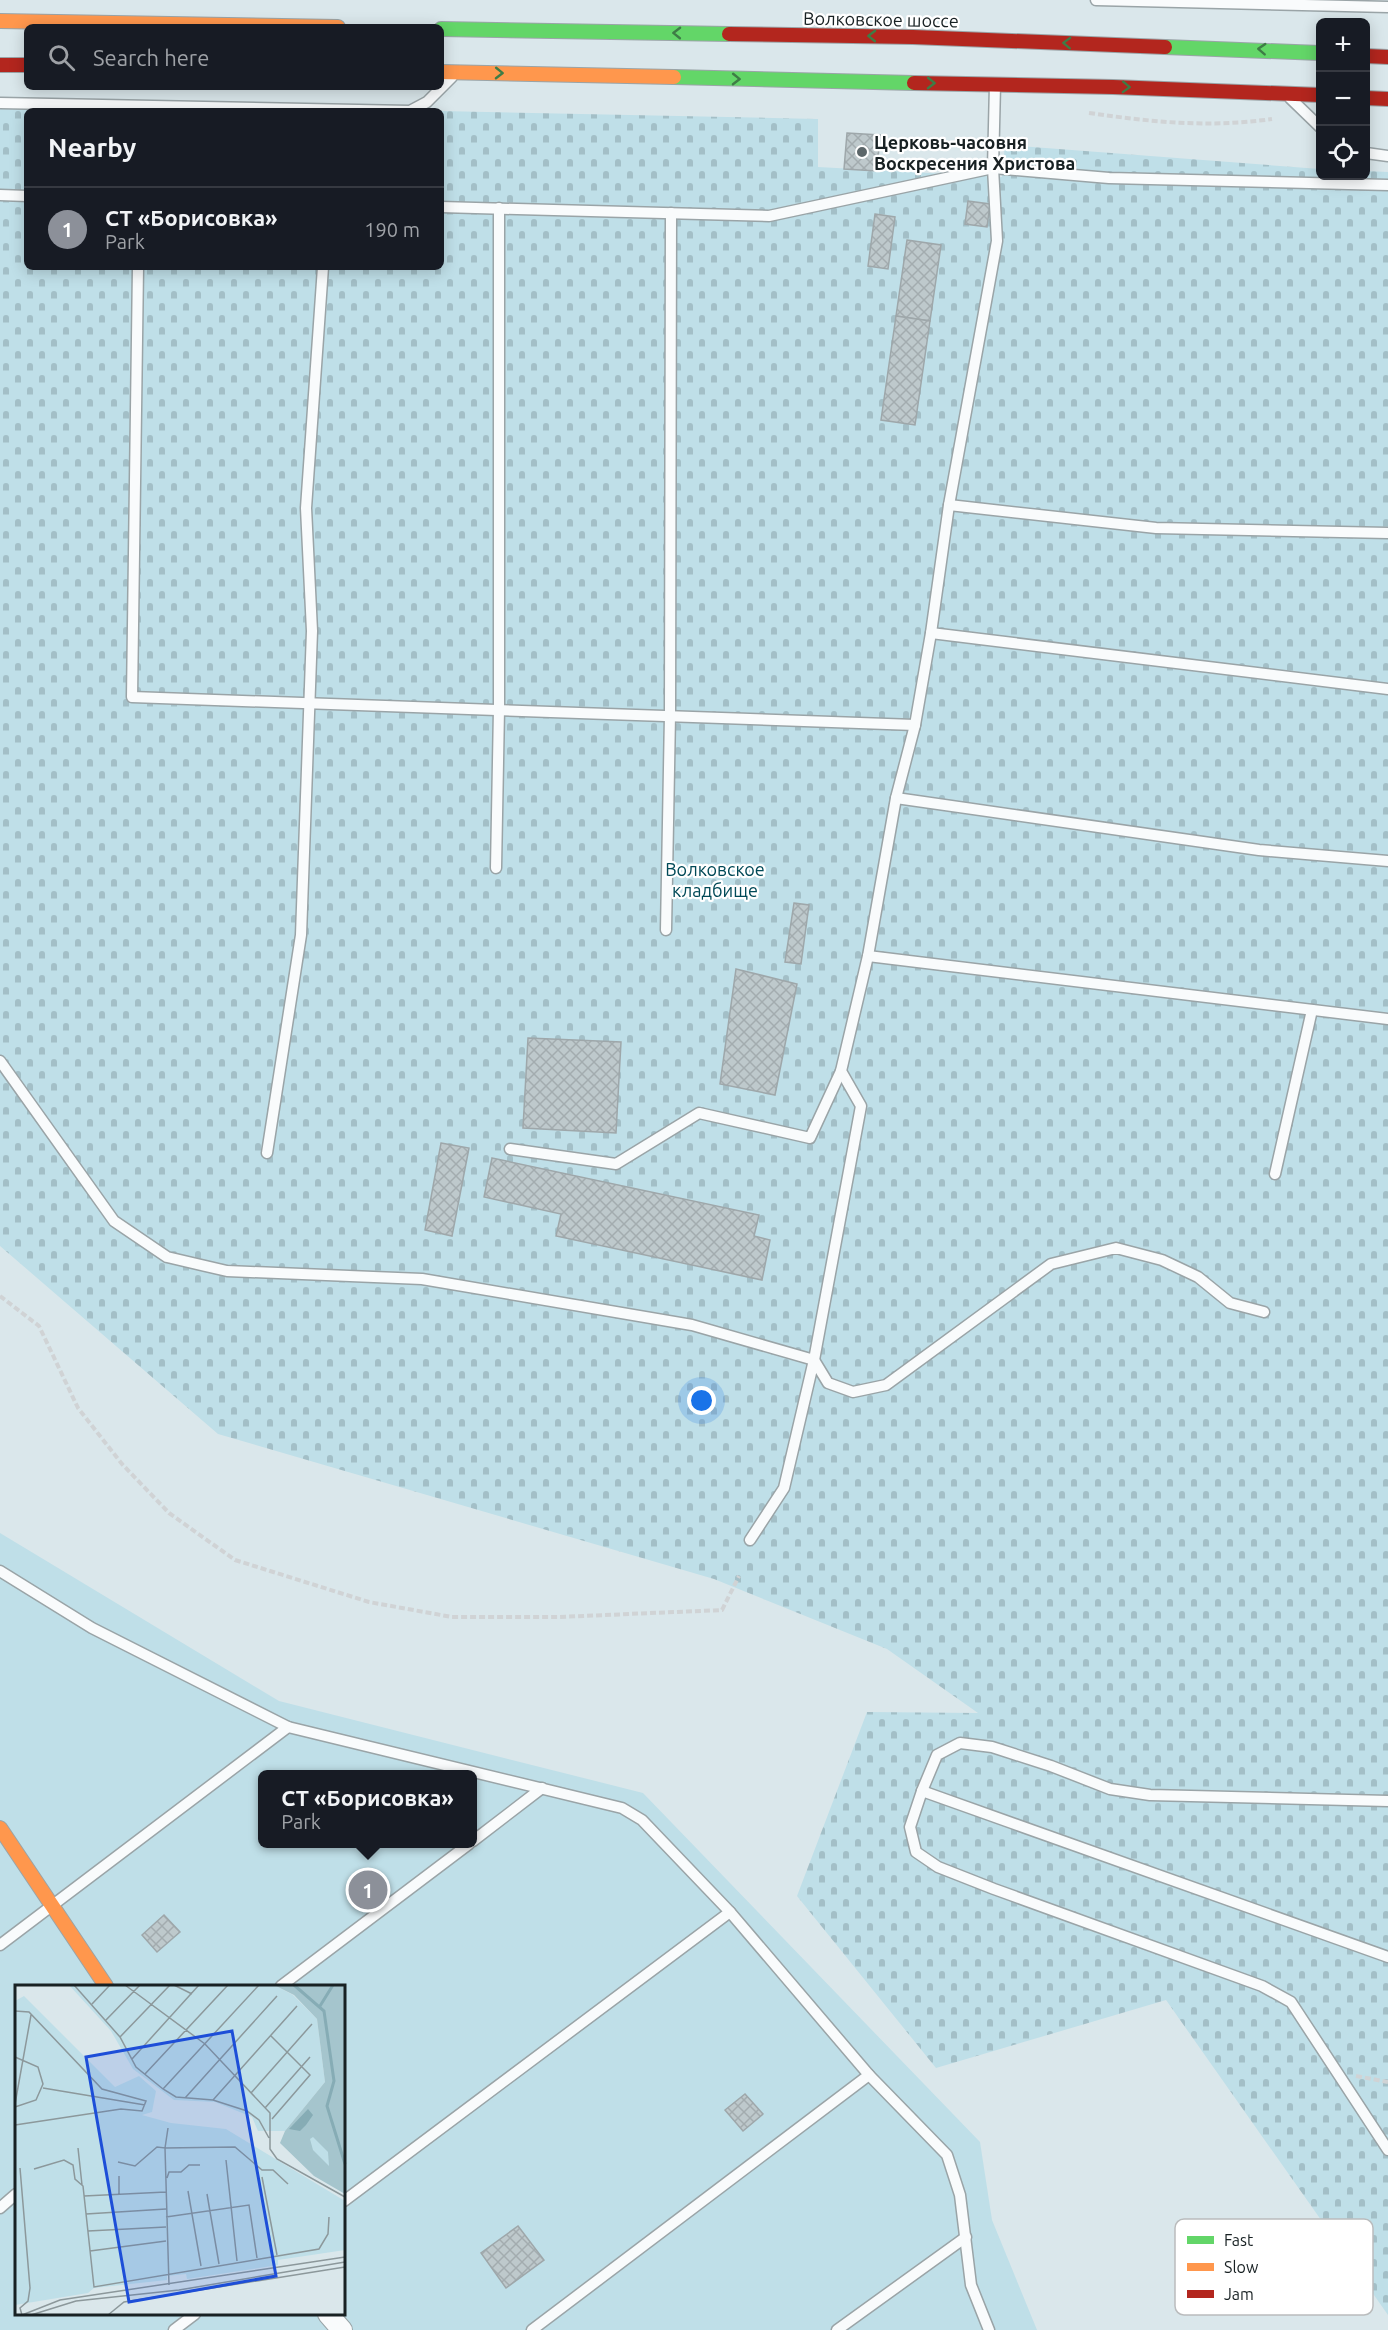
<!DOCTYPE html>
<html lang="en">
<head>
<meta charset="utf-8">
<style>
	:root { --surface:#171b24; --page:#242831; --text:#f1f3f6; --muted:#9ea1a6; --line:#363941; --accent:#8c9099 }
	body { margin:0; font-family:Ubuntu,sans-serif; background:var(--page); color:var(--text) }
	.controls { position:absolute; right:18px; top:18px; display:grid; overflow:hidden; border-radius:9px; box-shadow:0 3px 15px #0003 }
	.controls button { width:54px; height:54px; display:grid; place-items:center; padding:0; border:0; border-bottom:2px solid var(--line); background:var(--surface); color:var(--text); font:30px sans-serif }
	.you { position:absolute; left:702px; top:1401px; width:21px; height:21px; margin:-15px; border:4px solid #fff; border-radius:50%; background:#1a73e8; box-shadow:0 0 0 9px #1a73e833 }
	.badge { display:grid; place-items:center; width:39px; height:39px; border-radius:50%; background:var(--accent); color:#fff; font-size:20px; font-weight:700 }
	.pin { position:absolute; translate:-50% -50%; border:3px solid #fff; box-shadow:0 2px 6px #0006 }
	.popup { position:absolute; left:258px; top:1770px; width:219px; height:78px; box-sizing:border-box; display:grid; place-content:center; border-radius:9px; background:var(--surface); filter:drop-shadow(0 2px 4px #0005); font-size:20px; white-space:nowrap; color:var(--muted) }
	.popup b { font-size:22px; color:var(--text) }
	.popup::after { content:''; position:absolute; left:50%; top:100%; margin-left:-12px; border:12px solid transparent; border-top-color:var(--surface) }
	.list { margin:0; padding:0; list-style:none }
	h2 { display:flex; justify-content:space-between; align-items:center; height:78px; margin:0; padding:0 24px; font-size:26px }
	h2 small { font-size:20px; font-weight:400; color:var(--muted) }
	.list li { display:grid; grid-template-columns:39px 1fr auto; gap:18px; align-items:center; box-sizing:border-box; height:84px; padding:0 24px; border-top:2px solid var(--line) }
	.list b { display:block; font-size:22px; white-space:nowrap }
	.list p { margin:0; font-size:20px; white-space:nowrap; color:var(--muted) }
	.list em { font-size:20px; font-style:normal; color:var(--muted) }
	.icon { flex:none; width:33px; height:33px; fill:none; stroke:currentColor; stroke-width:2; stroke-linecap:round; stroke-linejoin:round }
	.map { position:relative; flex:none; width:1388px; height:2330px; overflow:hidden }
	.search { position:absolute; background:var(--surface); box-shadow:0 3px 15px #0003; left:24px; top:24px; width:420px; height:66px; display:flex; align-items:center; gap:15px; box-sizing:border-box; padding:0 21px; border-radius:9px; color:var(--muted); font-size:22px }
	.panel { position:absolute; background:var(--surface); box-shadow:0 3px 15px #0003; left:24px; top:108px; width:420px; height:162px; border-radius:9px }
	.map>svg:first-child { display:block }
</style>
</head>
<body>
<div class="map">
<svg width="1388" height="2330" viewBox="0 0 1388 2330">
	<defs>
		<pattern id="cemetery-stones" width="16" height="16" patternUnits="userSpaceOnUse" patternTransform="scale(1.5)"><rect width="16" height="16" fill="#bfdfe8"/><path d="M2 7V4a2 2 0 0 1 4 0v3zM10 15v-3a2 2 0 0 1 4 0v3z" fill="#a3bfc7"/></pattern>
		<pattern id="building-cross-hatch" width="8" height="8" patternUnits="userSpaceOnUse" patternTransform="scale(1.5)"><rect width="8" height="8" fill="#bec9cc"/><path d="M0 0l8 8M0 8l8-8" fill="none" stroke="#a3acaf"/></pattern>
	</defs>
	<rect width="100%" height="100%" fill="#dae7eb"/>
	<path fill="#bfdfe8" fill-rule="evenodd" d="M 0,1533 L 279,1701 L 643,1793 L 980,2142 L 992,2220 L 1037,2330 L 0,2330 ZM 263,1774 L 473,1774 L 473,1844 L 263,1844 ZM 16,1986 L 344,1986 L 344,2314 L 16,2314 Z"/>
	<path fill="url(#cemetery-stones)" d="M 0,103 L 419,111 L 27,111 L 27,267 L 441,267 L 441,111 L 818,119 L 818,167 L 1002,177 L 1005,145 L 1320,169 L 1320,176 L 1366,176 L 1366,171 L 1388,172 L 1388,2315 L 1166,2000 L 936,2068 L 797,1896 L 867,1712 L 978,1713 L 887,1649 L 714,1579 L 218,1434 L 0,1246 Z"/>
	<g fill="url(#building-cross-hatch)" stroke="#9ea7aa" stroke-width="1.5">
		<path d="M 847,133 L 880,135 L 877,171 L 844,169 Z"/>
		<path d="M 968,201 L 990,204 L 987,227 L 965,224 Z"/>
		<path d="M 875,214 L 895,217 L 888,269 L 868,266 Z"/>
		<path d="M 907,240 L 941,245 L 930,321 L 896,316 Z"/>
		<path d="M 896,316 L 930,321 L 915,425 L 881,420 Z"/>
		<path d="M 794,903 L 809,905 L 801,964 L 785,962 Z"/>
		<path d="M 736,969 L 797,984 L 775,1095 L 720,1084 Z"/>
		<path d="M 528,1038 L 621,1042 L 616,1133 L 523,1128 Z"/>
		<path d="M 441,1143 L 469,1148 L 452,1236 L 425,1230 Z"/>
		<path d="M 492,1158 L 759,1215 L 754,1236 L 770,1240 L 762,1280 L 556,1236 L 561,1214 L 484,1197 Z"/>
		<path d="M 164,1915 L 180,1932 L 157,1952 L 142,1935 Z"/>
		<path d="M 745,2094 L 763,2114 L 743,2131 L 725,2110 Z"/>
		<path d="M 518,2226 L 544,2260 L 506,2288 L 481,2253 Z"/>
	</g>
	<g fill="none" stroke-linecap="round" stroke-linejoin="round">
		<defs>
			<g id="lane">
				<path d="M 1096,0 L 1388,7"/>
				<path d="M 1290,98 L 1320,127"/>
				<path d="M 0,103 L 410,111 L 427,102 L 452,77"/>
				<path d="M 1366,153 L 1388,156"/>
				<path d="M 0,195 L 27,196"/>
				<path d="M 441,207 L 769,216 L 993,168 L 1109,178 L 1388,185"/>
				<path d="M 138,267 L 132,697 L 915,725"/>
				<path d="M 949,505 L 1156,528 L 1388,533"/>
				<path d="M 931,633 L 1388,689"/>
				<path d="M 896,798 L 1259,850 L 1388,861"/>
				<path d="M 496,868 L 499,709 L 499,208"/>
				<path d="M 666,930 L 670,715 L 671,213"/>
				<path d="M 868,956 L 1388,1019"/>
				<path d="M 0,1061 L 114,1221 L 167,1257 L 227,1271 L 422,1279 L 692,1325 L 814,1360 L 861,1106 L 841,1071 L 868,956 L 896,798 L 915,725 L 931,633 L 949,505 L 997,241 L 993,168 L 995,85"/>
				<path d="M 510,1149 L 616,1164 L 699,1113 L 810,1138 L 841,1071"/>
				<path d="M 267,1153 L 301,935 L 312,631 L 306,508 L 323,267"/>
				<path d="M 1275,1174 L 1312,1010"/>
				<path d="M 750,1540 L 784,1488 L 814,1360 L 828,1383 L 853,1392 L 886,1385 L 1051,1264 L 1116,1248 L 1162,1260 L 1198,1277 L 1230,1303 L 1264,1312"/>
				<path d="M 0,1571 L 92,1628 L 288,1727 L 622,1808 L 642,1820 L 730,1912 L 869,2075 L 947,2155 L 960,2195 L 971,2285 L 989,2330"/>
				<path d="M 922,1791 L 1388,1957"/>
				<path d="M 1388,1801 L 1150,1795 L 1110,1789 L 1051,1766 L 992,1747 L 960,1743 L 937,1755 L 922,1791 L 910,1827 L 916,1852 L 938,1867 L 994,1889 L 1262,1986 L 1291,2002 L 1388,2150"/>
				<path d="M 473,1841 L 542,1788"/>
				<path d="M 0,1945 L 288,1727"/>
				<path d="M 281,1986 L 469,1844"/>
				<path d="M 344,2201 L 730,1912"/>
				<path d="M 0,2208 L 16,2194"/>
				<path d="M 174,2330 L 195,2314"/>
				<path d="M 532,2330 L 869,2075"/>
				<path d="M 837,2330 L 966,2237"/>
			</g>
			<path id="street" d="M 328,2314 L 342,2330"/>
			<g id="fast">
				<path d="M 441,29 L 729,34"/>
				<path d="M 1165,47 L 1320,53"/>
				<path d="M 674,77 L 914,83"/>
			</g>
			<g id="slow">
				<path d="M 0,21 L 338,27"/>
				<path d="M 441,72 L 674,77"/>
				<path d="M 0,1828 L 106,1986"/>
			</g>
			<g id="jam">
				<path d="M 729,34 L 913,37 L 1165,47"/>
				<path d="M 1366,56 L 1388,57"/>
				<path d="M 0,65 L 27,65"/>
				<path d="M 914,83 L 1113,87 L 1320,95"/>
				<path d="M 1366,98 L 1388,99"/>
			</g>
		</defs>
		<use href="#lane" stroke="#9aa4a7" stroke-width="13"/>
		<use href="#street" stroke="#9aa4a7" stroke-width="22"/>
		<use href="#fast" stroke="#9aa4a7" stroke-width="16"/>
		<use href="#slow" stroke="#9aa4a7" stroke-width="16"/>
		<use href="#jam" stroke="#9aa4a7" stroke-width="16"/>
		<g stroke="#d0d3d5" stroke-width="4" stroke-dasharray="6 3" stroke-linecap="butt">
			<path d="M 1089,113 C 1153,122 1207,128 1272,119"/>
			<path d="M 0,1296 L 39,1326 L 78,1408 L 122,1464 L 169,1513 L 235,1560 L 369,1602 L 452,1617 L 559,1617 L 722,1610 L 739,1576"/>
			<path d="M 1356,2076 L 1388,2082"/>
		</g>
		<use href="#lane" stroke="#f9fbfc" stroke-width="10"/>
		<use href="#street" stroke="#f9fbfc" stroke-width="20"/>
		<use href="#fast" stroke="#63d668" stroke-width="14"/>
		<use href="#slow" stroke="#ff974d" stroke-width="14"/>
		<use href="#jam" stroke="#b3261e" stroke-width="14"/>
	</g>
	<defs><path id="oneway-chevron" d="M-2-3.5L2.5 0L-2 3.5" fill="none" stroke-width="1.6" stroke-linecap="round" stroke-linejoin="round" transform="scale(1.5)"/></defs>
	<g stroke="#3e7c46">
		<use href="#oneway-chevron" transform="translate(677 33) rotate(-179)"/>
		<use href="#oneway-chevron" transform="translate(872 36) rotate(-179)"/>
		<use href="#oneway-chevron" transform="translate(1067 43) rotate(-178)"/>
		<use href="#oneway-chevron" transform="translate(1262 49) rotate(-177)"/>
		<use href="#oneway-chevron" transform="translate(499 73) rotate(1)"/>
		<use href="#oneway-chevron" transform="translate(736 79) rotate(1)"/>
		<use href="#oneway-chevron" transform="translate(931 83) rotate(1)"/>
		<use href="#oneway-chevron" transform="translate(1126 87) rotate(2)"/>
	</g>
	<circle fill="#5c6669" stroke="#fff" stroke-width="2" cx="862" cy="152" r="6"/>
	<g text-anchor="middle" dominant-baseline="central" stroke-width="4.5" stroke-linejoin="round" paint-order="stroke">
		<g font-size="18" fill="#182123" stroke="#fff">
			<text transform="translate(881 19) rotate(1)">Волковское шоссе</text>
		</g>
		<g font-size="18" font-weight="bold" fill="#182123" stroke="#fff" text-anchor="start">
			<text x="874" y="142">Церковь-часовня<tspan x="874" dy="21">Воскресения Христова</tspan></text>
		</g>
		<g font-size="18" fill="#004957" stroke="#fff">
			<text x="715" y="869">Волковское<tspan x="715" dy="21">кладбище</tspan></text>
		</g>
	</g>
	<g transform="translate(15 1985)">
		<rect width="330" height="330" fill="#dae7eb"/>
		<path d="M 54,0 L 259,0 L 278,10 L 302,34 L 310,97 L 270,146 L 243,146 L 237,132 L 200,117 L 159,115 L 118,84 L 96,46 Z" fill="#bfdfe8"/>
		<path d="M 259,0 L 330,0 L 330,209 L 299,191 L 265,158 L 270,146 L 310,97 L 302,34 L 279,10 Z" fill="#a5c5cd"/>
		<path d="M 298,152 L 313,167 L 314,181 L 298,165 L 295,154 Z" fill="#bfdfe8"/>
		<path d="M 9,11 L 100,102 L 124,91 L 141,106 L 137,127 L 127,130 L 156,138 L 211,144 L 330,216 L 330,265 L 263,275 L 263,280 L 172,294 L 171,289 L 152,291 L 152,295 L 79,303 L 73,308 L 0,320 L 0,16 Z" fill="#bfdfe8"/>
		<path d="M 293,124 L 298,130 L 291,140 L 285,146 L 274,144 Z" fill="#86acb5"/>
		<path fill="none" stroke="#86acb5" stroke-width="3" d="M 279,0 L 309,26 L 319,96 L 312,121 L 330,179M 305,21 L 318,0"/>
		<path fill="none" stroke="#8c989b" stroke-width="1.5" d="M 59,0 L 105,52 L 121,82 L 148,104 L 161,112 L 198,115 L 232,126 L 244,135 L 254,153M 110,0 L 190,59 L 255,128 L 255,164 L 262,174 L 330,212M 159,0 L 177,9M 77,19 L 95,0M 0,26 L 14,27 L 87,104 L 131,116 L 127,126 L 106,124 L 0,140M 91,35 L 125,0M 256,51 L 295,90 L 257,134M 105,52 L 155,0M 0,72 L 23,82 L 28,99 L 21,115 L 0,122M 117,74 L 184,0M 130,89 L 213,0M 28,103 L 130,120M 148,104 L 244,0M 236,108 L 297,39M 170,113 L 262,11M 198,115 L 282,21M 0,119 L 16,30M 250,123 L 295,72M 63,163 L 67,200M 211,175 L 222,276M 103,177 L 120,181 L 142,162 L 150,163 L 153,143M 5,183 L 15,303 L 13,316 L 5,323 L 7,330M 19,184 L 49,175 L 58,180 L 60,194 L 68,201 L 79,302 L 304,264 L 313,249 L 314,232M 247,192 L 262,270M 152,193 L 154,187 L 166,187 L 174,180 L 185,180M 173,206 L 186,281M 104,209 L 104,191M 192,209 L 204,279M 69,211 L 151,207M 71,229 L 151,224M 151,232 L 234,220 L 242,273M 73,246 L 151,242M 75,266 L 151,256M 154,300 L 150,163 L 220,162 L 247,185 L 258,185 L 273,199M 7,330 L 45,315 L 330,272M 16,330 L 61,316 L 164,305 L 330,277M 93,330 L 109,317 L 330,282"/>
		<path fill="#1d4ed8" fill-opacity="0.15" stroke="#1d4ed8" stroke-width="3" d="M 217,46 L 261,291 L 114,317 L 71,72 Z"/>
		<rect width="330" height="330" fill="none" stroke="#182123" stroke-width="3"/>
	</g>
	<rect x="1175" y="2219" width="198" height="96" rx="9" fill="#fff" stroke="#babcbd" stroke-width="1.5"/>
	<rect x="1187" y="2236" width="27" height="8" fill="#63d668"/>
	<rect x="1187" y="2263" width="27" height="8" fill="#ff974d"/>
	<rect x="1187" y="2290" width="27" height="8" fill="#b3261e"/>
	<g font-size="16" fill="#182123">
		<text x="1224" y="2246">Fast</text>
		<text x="1224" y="2273">Slow</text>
		<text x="1224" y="2300">Jam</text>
	</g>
</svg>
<div class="controls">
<button>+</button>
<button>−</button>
<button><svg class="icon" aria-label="locate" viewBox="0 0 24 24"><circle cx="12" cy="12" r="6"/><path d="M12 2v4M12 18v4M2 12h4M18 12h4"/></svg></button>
</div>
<div class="you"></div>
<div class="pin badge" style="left:368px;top:1890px">1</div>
<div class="popup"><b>СТ «Борисовка»</b>Park</div>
<div class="search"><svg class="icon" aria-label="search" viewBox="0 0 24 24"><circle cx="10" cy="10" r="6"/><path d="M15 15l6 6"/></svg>Search here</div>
<section class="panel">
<h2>Nearby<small></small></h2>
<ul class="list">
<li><span class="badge">1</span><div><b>СТ «Борисовка»</b><p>Park</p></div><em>190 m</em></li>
</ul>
</section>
</div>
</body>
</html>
